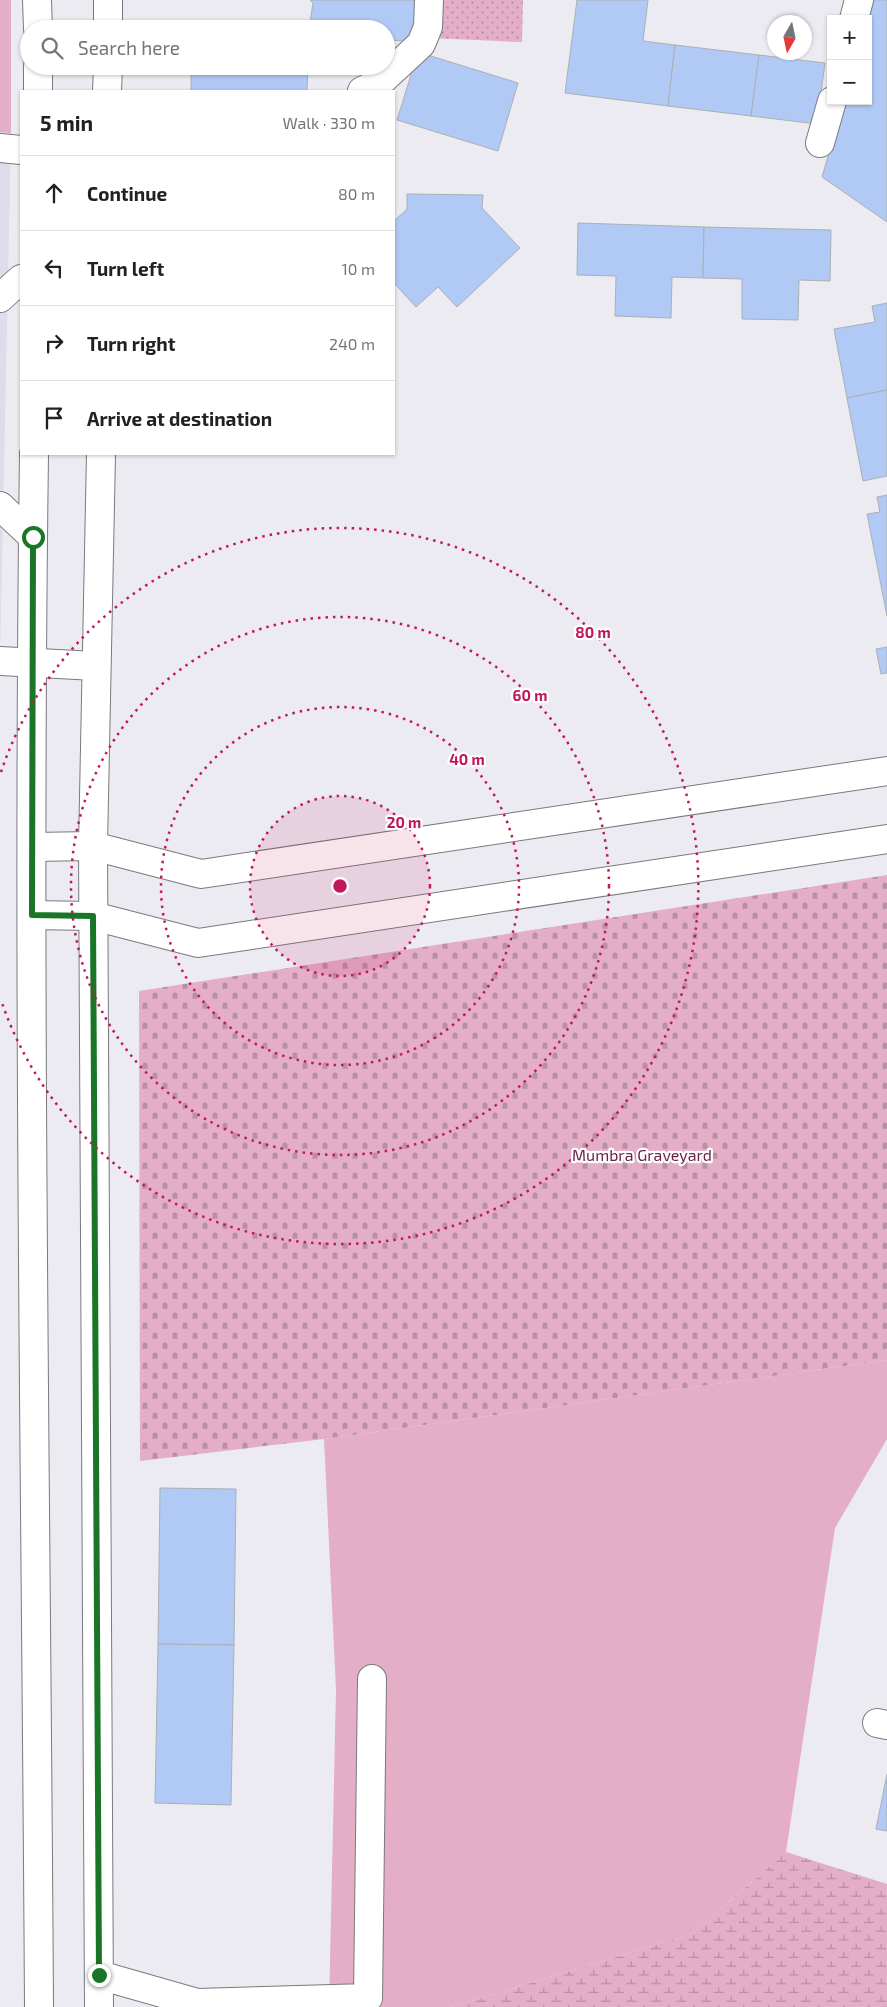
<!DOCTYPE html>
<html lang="en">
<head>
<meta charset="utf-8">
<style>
	:root { --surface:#fff; --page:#f2f2f2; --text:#202124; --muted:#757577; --line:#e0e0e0 }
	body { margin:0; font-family:"Exo 2",sans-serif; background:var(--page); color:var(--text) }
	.controls { position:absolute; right:15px; top:15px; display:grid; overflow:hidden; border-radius:0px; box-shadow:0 1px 4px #0004 }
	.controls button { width:45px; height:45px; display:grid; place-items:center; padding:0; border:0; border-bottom:1px solid var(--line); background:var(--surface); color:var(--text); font:25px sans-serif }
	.compass { position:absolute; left:767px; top:15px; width:45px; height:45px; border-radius:50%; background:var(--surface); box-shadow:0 1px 4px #0004; rotate:189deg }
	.stop { position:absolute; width:15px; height:15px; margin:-11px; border:4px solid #187626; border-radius:50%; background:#fff }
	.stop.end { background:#187626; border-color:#fff; box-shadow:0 1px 5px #0008 }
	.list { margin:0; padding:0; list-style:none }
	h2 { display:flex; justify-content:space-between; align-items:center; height:65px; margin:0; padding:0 20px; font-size:21px }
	h2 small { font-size:16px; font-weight:400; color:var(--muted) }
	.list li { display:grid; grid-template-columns:32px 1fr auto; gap:15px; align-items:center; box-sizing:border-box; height:75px; padding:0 20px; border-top:1px solid var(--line) }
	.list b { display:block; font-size:19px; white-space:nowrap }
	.list em { font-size:16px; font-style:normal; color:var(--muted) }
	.icon { flex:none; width:28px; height:28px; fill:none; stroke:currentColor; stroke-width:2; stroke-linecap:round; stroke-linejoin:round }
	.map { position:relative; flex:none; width:887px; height:2007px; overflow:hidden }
	.search { position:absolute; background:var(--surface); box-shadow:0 1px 4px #0004; left:20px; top:20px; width:375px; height:55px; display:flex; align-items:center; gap:12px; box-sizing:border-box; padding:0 18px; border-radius:28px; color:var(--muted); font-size:19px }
	.panel { position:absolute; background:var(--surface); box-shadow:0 1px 4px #0004; left:20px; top:90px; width:375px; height:365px; border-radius:0px }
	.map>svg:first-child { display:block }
</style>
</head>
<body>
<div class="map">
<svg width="887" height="2007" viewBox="0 0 887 2007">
	<defs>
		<pattern id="wetland-marsh" width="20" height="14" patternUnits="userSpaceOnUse" patternTransform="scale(1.25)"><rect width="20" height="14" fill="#e3aec6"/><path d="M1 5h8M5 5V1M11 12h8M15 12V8" fill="none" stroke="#b98fa2"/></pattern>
		<pattern id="cemetery-stones" width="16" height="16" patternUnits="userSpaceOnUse" patternTransform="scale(1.25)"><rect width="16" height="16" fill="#e3aec6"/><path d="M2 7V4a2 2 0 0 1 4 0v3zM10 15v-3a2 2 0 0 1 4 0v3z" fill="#b98fa2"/></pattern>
		<pattern id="park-dots" width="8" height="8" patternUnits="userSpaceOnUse" patternTransform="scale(1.25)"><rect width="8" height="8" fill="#e3aec6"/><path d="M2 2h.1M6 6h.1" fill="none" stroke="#b98fa2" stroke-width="1.8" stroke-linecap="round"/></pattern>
	</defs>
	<rect width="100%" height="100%" fill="#ecebf2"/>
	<path fill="#dedcea" d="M 0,132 L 11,133 L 0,658 Z"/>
	<g fill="#e3aec6">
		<path d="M 0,0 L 11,0 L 11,133 L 0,132 Z"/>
		<path d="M 887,1360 L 887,1439 L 835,1528 L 786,1852 L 692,1934 L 451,2007 L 329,2007 L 336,1690 L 324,1439 Z"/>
	</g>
	<path fill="url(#wetland-marsh)" d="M 786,1852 L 887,1884 L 887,2007 L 451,2007 L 692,1934 Z"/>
	<path fill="url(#cemetery-stones)" d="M 887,875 L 887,1360 L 324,1439 L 140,1461 L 139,991 Z"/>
	<path fill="url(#park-dots)" d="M 429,0 L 523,0 L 522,42 L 428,38 Z"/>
	<g fill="#b0c9f5" stroke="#acafb5">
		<path d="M 310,0 L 420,0 L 416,42 L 389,40 L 386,69 L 354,66 L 386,66 L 386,29 L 309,29 L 313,3 Z"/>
		<path d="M 577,0 L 648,0 L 643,41 L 675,45 L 668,106 L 565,93 Z"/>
		<path d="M 873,0 L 887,0 L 887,222 L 822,177 L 844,101 L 868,101 L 868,19 Z"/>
		<path d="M 675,45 L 759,55 L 751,116 L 668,106 Z"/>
		<path d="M 418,52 L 518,83 L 498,151 L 397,120 Z"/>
		<path d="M 759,55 L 825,63 L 817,124 L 751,116 Z"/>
		<path d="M 191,66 L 308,66 L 307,89 L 309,91 L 191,91 Z"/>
		<path d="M 407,194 L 483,195 L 482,208 L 520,248 L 457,307 L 438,287 L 416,307 L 394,283 L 394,221 L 407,209 Z"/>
		<path d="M 578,223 L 704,227 L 703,278 L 672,277 L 671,318 L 615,316 L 616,276 L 577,275 Z"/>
		<path d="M 704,227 L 831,230 L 830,281 L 799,280 L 798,320 L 742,319 L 742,279 L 703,278 Z"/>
		<path d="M 887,303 L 887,390 L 847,398 L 834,329 L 875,322 L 872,306 Z"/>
		<path d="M 887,390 L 887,476 L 863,481 L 847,398 Z"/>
		<path d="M 887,495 L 887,616 L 867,514 L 880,512 L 877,497 Z"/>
		<path d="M 887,647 L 887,673 L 881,674 L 876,649 Z"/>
		<path d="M 160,1488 L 236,1489 L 234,1645 L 158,1644 Z"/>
		<path d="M 158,1644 L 234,1645 L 231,1805 L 155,1803 Z"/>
		<path d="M 887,1774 L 887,1831 L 876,1829 Z"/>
	</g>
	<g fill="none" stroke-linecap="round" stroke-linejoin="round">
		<defs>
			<g id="minor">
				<path d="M 37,0 L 38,29"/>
				<path d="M 854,19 L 859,0"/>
				<path d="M 108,29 L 108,0"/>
				<path d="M 38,66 L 38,91"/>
				<path d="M 107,91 L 108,66"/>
				<path d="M 362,91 L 379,83 L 421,44 L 428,27 L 429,0"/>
				<path d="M 820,143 L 832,101"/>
				<path d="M 0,148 L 21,150"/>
				<path d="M 0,298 L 21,279"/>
				<path d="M 34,454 C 27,971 36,1489 39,2007"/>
				<path d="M 0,506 L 33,537"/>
				<path d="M 0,661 L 96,666"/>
				<path d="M 32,847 L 93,846 L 201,874 L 887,771"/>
				<path d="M 32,915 L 93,916 L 198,943 L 887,839"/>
				<path d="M 877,1723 L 887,1725"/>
				<path d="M 99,1975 L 197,2003 L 368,1998 L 372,1679"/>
				<path d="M 99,2007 L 93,846 L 101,454"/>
			</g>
		</defs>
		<use href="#minor" stroke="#7a797f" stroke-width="30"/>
		<use href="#minor" stroke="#fff" stroke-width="28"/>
	</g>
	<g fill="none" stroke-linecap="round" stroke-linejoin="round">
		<path stroke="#187626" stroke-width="6" d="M 33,537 L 32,915 L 93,916 L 99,1975"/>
	</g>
	<circle cx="340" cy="886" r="90" fill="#c2185b" fill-opacity=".12"/>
	<g fill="none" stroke="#c2185b" stroke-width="2.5" stroke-dasharray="2.5 5">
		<circle cx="340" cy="886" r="90"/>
		<circle cx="340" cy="886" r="179"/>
		<circle cx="340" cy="886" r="269"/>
		<path d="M1 772A358 358 0 1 1 1 1000"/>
	</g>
	<g text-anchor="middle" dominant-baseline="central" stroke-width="4.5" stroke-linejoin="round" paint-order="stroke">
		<g font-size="16" fill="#6c214a" stroke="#fff">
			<text x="642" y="1154">Mumbra Graveyard</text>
		</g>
	</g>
	<circle cx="340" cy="886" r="8" fill="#c2185b" stroke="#fff" stroke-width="2.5"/>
	<g font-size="15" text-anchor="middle" font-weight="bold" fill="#c2185b" stroke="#fff" stroke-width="4.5" stroke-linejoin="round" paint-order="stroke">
		<text x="593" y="638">80 m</text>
		<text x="530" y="701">60 m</text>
		<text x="467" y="765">40 m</text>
		<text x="404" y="828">20 m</text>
	</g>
</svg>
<div class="controls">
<button>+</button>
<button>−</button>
</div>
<svg class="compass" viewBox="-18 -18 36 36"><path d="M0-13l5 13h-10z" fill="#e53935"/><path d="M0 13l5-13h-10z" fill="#757577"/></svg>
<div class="stop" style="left:33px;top:537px"></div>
<div class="stop end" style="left:99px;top:1975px"></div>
<div class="search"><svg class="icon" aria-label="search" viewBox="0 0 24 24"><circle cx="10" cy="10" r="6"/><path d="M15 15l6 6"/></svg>Search here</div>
<section class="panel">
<h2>5 min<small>Walk · 330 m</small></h2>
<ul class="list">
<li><svg class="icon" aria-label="ahead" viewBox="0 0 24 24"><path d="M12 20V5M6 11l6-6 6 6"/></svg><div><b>Continue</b></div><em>80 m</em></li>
<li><svg class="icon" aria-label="left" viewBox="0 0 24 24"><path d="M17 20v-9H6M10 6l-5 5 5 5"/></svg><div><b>Turn left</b></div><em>10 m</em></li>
<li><svg class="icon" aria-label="right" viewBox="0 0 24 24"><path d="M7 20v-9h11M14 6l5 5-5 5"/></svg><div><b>Turn right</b></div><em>240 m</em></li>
<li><svg class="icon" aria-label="arrive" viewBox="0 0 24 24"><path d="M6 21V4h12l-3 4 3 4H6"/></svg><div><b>Arrive at destination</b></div></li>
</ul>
</section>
</div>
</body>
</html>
